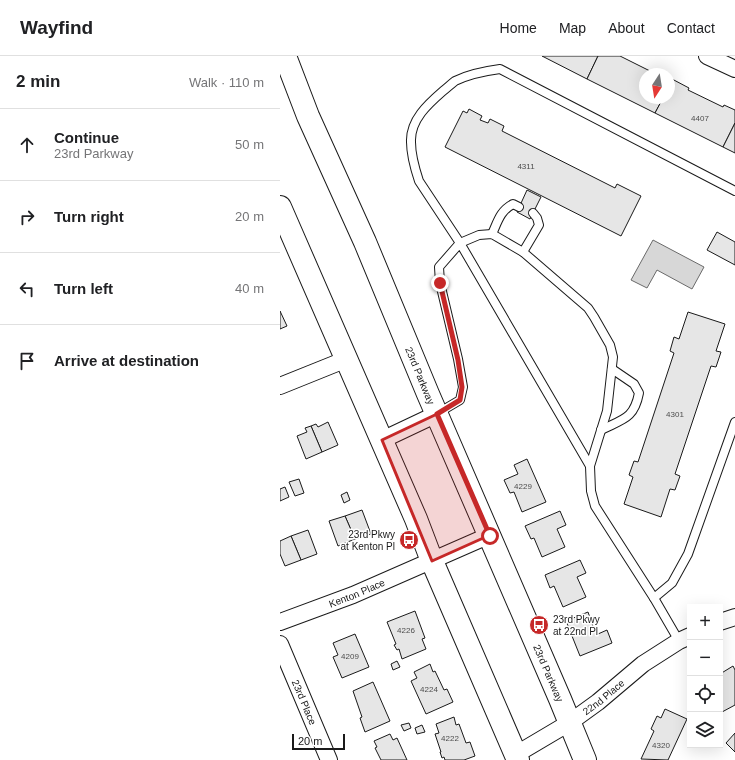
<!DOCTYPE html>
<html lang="en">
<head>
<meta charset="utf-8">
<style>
	:root { --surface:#fff; --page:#f2f2f2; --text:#202124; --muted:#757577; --line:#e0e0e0 }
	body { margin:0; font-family:Helvetica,sans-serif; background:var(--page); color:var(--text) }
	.controls { position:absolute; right:12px; bottom:12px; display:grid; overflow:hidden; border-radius:0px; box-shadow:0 4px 16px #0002 }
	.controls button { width:36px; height:36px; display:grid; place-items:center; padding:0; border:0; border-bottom:1px solid var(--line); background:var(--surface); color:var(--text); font:20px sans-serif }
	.compass { position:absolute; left:359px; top:12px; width:36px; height:36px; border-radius:50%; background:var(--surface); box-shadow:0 4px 16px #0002; rotate:192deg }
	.scale { position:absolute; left:12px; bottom:10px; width:53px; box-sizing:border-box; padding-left:4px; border:2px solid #1a1a1a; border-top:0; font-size:11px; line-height:14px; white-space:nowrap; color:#1a1a1a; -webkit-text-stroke:3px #fff; paint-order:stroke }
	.stop { position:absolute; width:12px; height:12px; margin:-9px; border:3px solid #c62828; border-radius:50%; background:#fff }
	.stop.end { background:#c62828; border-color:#fff; box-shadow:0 1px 4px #0008 }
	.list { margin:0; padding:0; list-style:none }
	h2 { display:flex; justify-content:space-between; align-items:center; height:52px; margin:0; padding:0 16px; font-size:17px }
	h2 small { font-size:13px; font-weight:400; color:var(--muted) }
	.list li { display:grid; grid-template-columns:26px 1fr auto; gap:12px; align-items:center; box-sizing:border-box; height:72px; padding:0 16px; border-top:1px solid var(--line) }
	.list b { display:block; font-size:15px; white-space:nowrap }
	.list p { margin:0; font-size:13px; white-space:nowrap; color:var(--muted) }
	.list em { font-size:13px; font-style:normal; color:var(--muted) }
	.icon { flex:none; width:22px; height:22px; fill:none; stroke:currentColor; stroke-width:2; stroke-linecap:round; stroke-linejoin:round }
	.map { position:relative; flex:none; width:455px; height:704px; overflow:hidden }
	header { display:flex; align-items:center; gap:24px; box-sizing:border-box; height:56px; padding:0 20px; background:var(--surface); border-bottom:1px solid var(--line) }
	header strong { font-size:19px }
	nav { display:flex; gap:22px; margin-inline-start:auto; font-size:14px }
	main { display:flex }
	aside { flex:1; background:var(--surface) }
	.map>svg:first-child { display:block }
</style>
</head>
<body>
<header>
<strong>Wayfind</strong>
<nav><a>Home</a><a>Map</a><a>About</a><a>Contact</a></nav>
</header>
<main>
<aside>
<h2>2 min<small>Walk · 110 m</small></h2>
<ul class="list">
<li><svg class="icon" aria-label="ahead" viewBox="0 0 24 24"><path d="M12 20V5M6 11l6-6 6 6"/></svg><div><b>Continue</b><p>23rd Parkway</p></div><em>50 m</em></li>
<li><svg class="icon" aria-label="right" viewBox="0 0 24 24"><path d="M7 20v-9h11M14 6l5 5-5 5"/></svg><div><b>Turn right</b></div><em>20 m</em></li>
<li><svg class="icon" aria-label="left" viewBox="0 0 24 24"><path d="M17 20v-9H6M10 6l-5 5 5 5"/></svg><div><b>Turn left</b></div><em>40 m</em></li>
<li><svg class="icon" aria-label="arrive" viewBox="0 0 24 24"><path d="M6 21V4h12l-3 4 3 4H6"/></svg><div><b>Arrive at destination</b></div></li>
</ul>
</aside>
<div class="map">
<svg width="455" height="704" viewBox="0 0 455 704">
	<rect width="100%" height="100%" fill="#fff"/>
	<path fill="#d7d7d7" stroke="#6a6a6a" d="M 373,184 L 424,211 L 412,233 L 377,214 L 367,232 L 351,224 Z"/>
	<g fill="#e6e6e6" stroke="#1a1a1a">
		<path d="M 262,0 L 318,0 L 307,23 Z"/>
		<path d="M 318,0 L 340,0 L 374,17 L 375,15 L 382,18 L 365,18 L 365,42 L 383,42 L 375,57 L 307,23 Z"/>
		<path d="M 392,23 L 409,32 L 408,34 L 443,51 L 444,49 L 455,54 L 455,67 L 443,91 L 375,57 L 383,42 L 389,42 L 389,30 Z"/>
		<path d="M 189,53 L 202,60 L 200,64 L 208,67 L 210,63 L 224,70 L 222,75 L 335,132 L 337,128 L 361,140 L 341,180 L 165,91 L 183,55 L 187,57 Z"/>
		<path d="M 455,67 L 455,97 L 443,91 Z"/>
		<path d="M 247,134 L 261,141 L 250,163 L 237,156 Z"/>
		<path d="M 437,176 L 455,186 L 455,209 L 427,194 Z"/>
		<path d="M 0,255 L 7,270 L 0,273 Z"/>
		<path d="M 408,256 L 445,268 L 436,295 L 441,296 L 436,311 L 431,310 L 395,418 L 400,420 L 395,434 L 390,433 L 381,461 L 344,448 L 353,421 L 349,419 L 354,405 L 358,406 L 394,297 L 390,295 L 394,281 L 399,283 Z"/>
		<path d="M 48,366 L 58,389 L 42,396 L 31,370 L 36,368 L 38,371 Z"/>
		<path d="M 31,370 L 42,396 L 26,403 L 17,380 L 27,376 L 25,372 Z"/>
		<path d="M 247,403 L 266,446 L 242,456 L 234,436 L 230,437 L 224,424 L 238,418 L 234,409 Z"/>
		<path d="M 19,423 L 24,437 L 15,440 L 9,426 Z"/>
		<path d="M 5,431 L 9,441 L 0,445 L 0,433 Z"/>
		<path d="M 67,436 L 70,444 L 64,447 L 61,439 Z"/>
		<path d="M 82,454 L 91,478 L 75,483 L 65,460 Z"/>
		<path d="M 280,455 L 286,469 L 277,473 L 285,491 L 262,501 L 254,482 L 251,483 L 245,470 Z"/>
		<path d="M 65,460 L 75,483 L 58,490 L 49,465 Z"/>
		<path d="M 28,474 L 37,498 L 21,504 L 11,480 Z"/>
		<path d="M 11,480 L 21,504 L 5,510 L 0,498 L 0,485 Z"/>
		<path d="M 300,504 L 306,517 L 297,521 L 306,541 L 283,551 L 274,530 L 270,532 L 265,519 Z"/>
		<path d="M 135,555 L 145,582 L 142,583 L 146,593 L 122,603 L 119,593 L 117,594 L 114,589 L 116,588 L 107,566 Z"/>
		<path d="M 308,556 L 315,576 L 317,575 L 318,578 L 327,574 L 332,587 L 300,600 L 286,565 Z"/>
		<path d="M 75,578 L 89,611 L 62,622 L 53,601 L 58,599 L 53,587 Z"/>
		<path d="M 117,605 L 120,611 L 113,614 L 111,608 Z"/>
		<path d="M 150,608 L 153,616 L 155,615 L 164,634 L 167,633 L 173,646 L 146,658 L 131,625 L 137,622 L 134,616 Z"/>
		<path d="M 453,610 L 455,614 L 455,649 L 442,656 L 443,657 L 440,658 L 440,618 Z"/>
		<path d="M 93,626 L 110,665 L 85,676 L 80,662 L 82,661 L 73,635 Z"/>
		<path d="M 385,653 L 407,663 L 388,704 L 361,703 L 374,675 L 371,673 L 377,660 L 381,662 Z"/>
		<path d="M 174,661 L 176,669 L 179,668 L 186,687 L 190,686 L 195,700 L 184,704 L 165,704 L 164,701 L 162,702 L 160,696 L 161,696 L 155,678 L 159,677 L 156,668 Z"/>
		<path d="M 129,667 L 131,672 L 124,675 L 121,669 Z"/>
		<path d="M 142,669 L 145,676 L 137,678 L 135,672 Z"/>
		<path d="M 455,677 L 455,696 L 446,687 Z"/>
		<path d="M 110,678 L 113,684 L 117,682 L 127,704 L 101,704 L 95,692 L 97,691 L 94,685 Z"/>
	</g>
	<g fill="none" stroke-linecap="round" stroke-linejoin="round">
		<defs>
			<g id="lane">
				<path d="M 212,178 C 218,165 220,155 233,148 L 239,151"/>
				<path d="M 243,196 L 259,169 L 257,162 L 253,157"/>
				<path d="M 158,357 L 180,344 L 183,331 L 178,303 L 160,227 L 159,211 L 180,187 L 310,410 L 311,435 L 315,450 L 374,542 L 399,585"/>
				<path d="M 321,374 C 343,363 354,363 359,337 L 354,328 L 332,313"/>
				<path d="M 310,410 L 327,355 L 333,301 L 330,289 L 314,261 L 308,252 L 243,196 L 212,178 L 199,179 L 180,187 L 139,125 C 135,113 131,99 131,86 C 130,64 148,48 163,35 C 167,32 171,28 175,25 C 189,18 205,15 220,13 L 455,135"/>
				<path d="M 374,542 L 392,527 L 408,498 L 455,366"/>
			</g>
			<g id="street">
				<path d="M 427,0 L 455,13"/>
				<path d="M 0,330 L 67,303"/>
				<path d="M 102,384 L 157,358"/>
				<path id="s1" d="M 0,566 L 73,539 L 210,479"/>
				<path d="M 440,566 L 455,561"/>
				<path id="s2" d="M 0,588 L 49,704"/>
				<path id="s3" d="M 235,699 L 289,667 L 318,646 L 363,608 L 399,585 L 410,580"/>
			</g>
			<g id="secondary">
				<path id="s4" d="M 5,0 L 28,60 L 85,186 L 148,338 L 280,643 L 305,704"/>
				<path d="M 0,151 L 136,463 L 152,505 L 238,704"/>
			</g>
		</defs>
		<use href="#lane" stroke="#1a1a1a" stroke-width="10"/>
		<use href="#street" stroke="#1a1a1a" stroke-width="18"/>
		<use href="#secondary" stroke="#1a1a1a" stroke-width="24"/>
		<use href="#lane" stroke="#fff" stroke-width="8"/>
		<use href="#street" stroke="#fff" stroke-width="16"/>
		<use href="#secondary" stroke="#fff" stroke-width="22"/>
	</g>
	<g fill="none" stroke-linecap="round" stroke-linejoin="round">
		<path stroke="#c62828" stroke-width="5" d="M 160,227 L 178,304 L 182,331 L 180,344 L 157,358 L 210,480"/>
	</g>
	<path fill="#c62828" fill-opacity="0.2" stroke="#c62828" stroke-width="3" stroke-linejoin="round" d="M 157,358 L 210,479 L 152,505 L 102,384 Z"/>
	<defs>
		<symbol id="bus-disc" viewBox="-11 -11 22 22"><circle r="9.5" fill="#c62828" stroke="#fff"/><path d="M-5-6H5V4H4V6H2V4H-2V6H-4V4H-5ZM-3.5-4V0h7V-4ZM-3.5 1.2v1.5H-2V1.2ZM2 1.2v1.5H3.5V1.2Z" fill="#fff"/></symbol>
	</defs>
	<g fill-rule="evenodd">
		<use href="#bus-disc" x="118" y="473" width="22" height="22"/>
		<use href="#bus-disc" x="248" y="558" width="22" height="22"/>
	</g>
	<g text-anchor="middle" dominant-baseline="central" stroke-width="3" stroke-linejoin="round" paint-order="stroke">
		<g font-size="8" fill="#4d4d4d">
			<text x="420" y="62">4407</text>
			<text x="246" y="110">4311</text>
			<text x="395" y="358">4301</text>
			<text x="243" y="430">4229</text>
			<text x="126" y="574">4226</text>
			<text x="70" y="600">4209</text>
			<text x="149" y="633">4224</text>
			<text x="170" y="682">4222</text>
			<text x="381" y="689">4320</text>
		</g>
		<g font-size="10" fill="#1a1a1a" stroke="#fff">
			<text stroke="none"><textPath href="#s4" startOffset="347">23rd Parkway</textPath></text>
			<text stroke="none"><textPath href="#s1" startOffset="82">Kenton Place</textPath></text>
			<text stroke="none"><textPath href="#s4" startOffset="671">23rd Parkway</textPath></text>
			<text stroke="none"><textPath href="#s3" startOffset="106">22nd Place</textPath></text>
			<text stroke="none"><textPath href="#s2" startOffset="63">23rd Place</textPath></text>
		</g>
		<g font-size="10" fill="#1a1a1a" stroke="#fff" text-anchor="end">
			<text x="115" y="478">23rd Pkwy<tspan x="115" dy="12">at Kenton Pl</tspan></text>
			<text x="273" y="563" text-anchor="start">23rd Pkwy<tspan x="273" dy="12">at 22nd Pl</tspan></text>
		</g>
	</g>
</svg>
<div class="controls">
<button>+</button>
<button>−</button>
<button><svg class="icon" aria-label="locate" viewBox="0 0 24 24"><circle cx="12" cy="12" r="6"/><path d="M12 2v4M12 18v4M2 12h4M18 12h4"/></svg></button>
<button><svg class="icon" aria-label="layers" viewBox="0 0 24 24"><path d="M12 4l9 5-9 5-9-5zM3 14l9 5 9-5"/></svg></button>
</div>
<svg class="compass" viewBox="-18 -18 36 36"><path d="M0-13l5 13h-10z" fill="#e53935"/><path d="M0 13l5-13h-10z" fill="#757577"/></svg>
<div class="scale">20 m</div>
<div class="stop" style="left:210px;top:480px"></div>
<div class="stop end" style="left:160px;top:227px"></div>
</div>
</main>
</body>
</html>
